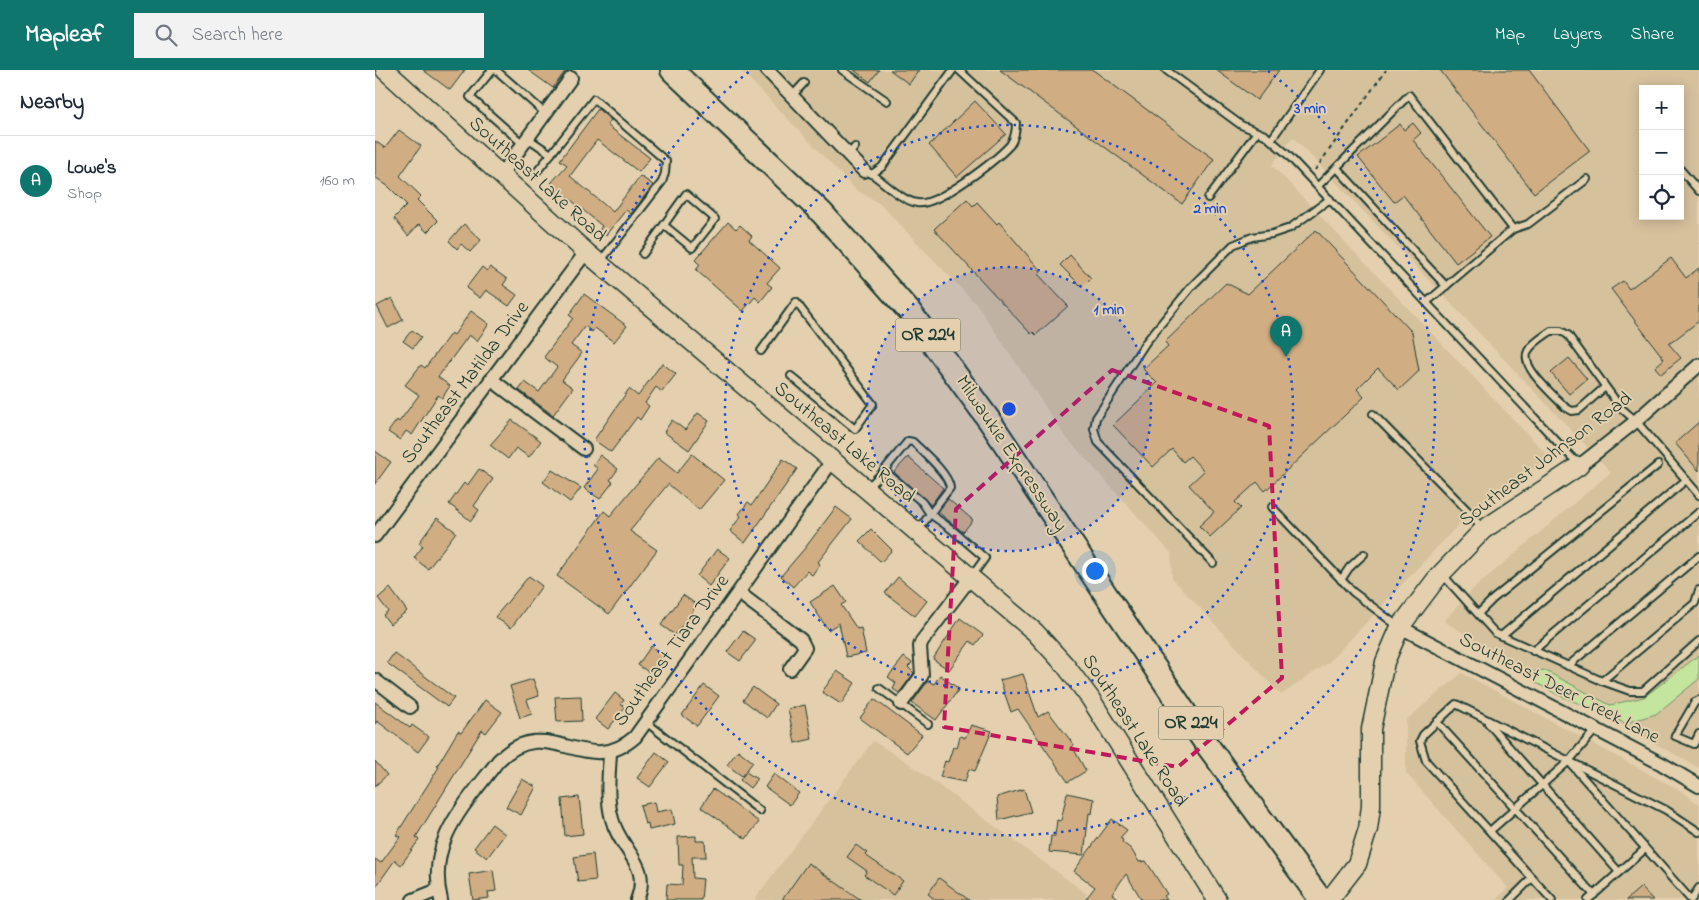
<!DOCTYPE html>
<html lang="en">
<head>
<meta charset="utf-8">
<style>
	:root { --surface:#fff; --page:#f2f2f3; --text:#1f2937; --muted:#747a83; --line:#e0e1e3; --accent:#0f766e }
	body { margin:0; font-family:"Indie Flower",sans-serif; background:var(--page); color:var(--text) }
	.controls { position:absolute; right:15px; top:15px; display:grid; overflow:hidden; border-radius:0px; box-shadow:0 2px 12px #0003 }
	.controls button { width:45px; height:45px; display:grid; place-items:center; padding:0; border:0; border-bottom:1px solid var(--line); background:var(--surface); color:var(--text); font:25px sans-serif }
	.you { position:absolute; left:719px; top:500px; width:18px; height:18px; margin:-12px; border:4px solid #fff; border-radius:50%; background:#1a73e8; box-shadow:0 0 0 8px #1a73e833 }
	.badge { display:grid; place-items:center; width:32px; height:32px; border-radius:50%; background:var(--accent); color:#fff; font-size:16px; font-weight:700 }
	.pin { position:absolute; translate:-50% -41px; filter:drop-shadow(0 1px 2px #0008) }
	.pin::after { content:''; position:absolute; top:26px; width:18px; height:15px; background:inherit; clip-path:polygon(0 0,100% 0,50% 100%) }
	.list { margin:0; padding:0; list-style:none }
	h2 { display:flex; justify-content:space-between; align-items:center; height:65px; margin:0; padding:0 20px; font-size:21px }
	h2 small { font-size:16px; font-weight:400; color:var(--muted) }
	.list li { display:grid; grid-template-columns:32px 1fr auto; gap:15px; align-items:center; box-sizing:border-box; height:90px; padding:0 20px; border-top:1px solid var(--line) }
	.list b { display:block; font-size:19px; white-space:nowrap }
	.list p { margin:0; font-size:16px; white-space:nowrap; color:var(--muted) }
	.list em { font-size:16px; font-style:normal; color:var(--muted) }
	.icon { flex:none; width:28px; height:28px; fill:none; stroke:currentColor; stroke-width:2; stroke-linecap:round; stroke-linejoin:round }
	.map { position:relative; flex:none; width:1324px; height:830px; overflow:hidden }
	header { display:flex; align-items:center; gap:30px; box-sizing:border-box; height:70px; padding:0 25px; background:var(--accent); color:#fff }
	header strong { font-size:24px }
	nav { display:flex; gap:28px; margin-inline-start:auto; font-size:18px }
	.search { width:350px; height:45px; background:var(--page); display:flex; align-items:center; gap:12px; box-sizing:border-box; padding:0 18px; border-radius:0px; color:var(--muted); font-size:19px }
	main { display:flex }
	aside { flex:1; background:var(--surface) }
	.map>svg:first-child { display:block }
</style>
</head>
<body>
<header>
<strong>Mapleaf</strong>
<div class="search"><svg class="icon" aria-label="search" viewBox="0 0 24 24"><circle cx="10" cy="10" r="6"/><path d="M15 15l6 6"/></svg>Search here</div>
<nav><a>Map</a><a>Layers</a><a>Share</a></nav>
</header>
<main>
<aside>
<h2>Nearby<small></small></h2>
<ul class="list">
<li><span class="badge">A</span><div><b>Lowe's</b><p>Shop</p></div><em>160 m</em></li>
</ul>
</aside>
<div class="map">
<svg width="1324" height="830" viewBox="0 0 1324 830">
	<rect width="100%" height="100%" fill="#e4d0ae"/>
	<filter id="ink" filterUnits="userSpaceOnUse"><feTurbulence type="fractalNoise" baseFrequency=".02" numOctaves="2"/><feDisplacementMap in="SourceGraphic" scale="10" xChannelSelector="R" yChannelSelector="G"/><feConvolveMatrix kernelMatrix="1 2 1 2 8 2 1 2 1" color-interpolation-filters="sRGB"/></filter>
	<g filter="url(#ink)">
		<g fill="#d6c19d" fill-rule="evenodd">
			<path d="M 366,0 L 1324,0 L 1324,698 L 1151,601 L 1069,551 L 1097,520 L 1236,402 L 918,67 L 897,95 L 1175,388 L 1102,435 L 953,593 L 906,625 L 797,508 L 796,483 L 689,365 L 603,236 L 504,133 L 481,120 ZM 1268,19 L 1305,19 L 1305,146 L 1268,146 Z"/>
			<path d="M 1087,603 L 1306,721 L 1324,734 L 1324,830 L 1120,830 L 1133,818 L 1031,703 L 1031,650 Z"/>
			<path d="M 498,671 L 532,692 L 712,824 L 708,830 L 379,830 Z"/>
		</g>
		<path fill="#c4e59e" stroke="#729169" d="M 1324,585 L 1324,609 L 1281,644 L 1250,653 L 1181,624 L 1160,612 L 1157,602 L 1169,600 L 1235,635 L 1269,627 Z"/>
		<g fill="#d1ad83" stroke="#1f3d34">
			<path d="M 48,0 L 90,0 L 75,20 Z"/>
			<path d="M 153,0 L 191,0 L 178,18 Z"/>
			<path d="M 479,0 L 504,0 L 495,12 Z"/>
			<path d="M 515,0 L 544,0 L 534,14 Z"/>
			<path d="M 625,0 L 718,0 L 839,89 L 807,134 Z"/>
			<path d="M 841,0 L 904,0 L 882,30 Z"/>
			<path d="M 1065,0 L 1154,0 L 1215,81 L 1159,123 Z"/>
			<path d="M 600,31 L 631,64 L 582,107 L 554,75 Z"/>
			<path d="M 223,39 L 236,50 L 232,55 L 275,88 L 264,102 L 222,70 L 195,106 L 238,142 L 265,106 L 278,115 L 256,144 L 251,140 L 230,166 L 224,161 L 227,156 L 176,113 L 192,95 L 185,90 Z"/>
			<path d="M 1038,53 L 1046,63 L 1038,70 L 1115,167 L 1081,193 L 1028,125 L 1019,132 L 983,87 L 1025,54 L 1029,60 Z"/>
			<path d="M 24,60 L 46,76 L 25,106 L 46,126 L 42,130 L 63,151 L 52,162 L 44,154 L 33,166 L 19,148 L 32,135 L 14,117 L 0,107 L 0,71 L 10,78 Z"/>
			<path d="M 592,129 L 598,136 L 602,132 L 622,154 L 624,152 L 666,201 L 663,204 L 693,236 L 661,265 L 658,262 L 656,264 L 559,159 Z"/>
			<path d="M 353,152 L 361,159 L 365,155 L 377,166 L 374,170 L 405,198 L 392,213 L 397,217 L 385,232 L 380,227 L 368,241 L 321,200 L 325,195 L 320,190 Z"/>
			<path d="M 89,154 L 106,170 L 95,182 L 86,174 L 82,179 L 74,171 Z"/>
			<path d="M 941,160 L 1037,262 L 1044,301 L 1024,320 L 1003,298 L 982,319 L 989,327 L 890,421 L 882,412 L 860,432 L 866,438 L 835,467 L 824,456 L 839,442 L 814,415 L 829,401 L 815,386 L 808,392 L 797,379 L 778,397 L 738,355 L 782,313 L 768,299 L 793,276 L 790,272 L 851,213 L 873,224 Z"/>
			<path d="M 695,185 L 716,208 L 707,217 L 685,195 Z"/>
			<path d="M 1296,188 L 1311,208 L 1324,198 L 1324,251 L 1294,274 L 1306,288 L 1286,304 L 1280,297 L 1289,289 L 1236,219 L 1248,211 L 1254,219 Z"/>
			<path d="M 107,197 L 112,201 L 115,197 L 132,209 L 128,215 L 142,225 L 134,236 L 111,220 L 105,228 L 91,218 Z"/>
			<path d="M 209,224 L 252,256 L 239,272 L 220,258 L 217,262 L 210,256 L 196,275 L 207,283 L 187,310 L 198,318 L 178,345 L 144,320 L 150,312 L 164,322 L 182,297 L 169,287 L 198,248 L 194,245 Z"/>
			<path d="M 17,228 L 28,250 L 13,258 L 2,236 Z"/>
			<path d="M 96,241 L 114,254 L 102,271 L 94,265 L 63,307 L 75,316 L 67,328 L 63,325 L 37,365 L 31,361 L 25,370 L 13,362 L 22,350 L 24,352 L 44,325 L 30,315 L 46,295 L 50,298 L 76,263 L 79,265 Z"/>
			<path d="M 37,260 L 46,267 L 38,278 L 28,271 Z"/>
			<path d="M 1194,288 L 1212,309 L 1194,324 L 1176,303 Z"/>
			<path d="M 287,293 L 301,304 L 287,322 L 281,317 L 270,333 L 274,336 L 265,350 L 262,347 L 236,382 L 219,370 L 254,319 L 263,326 Z"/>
			<path d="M 323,343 L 334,351 L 314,380 L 289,362 L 297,350 L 310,360 Z"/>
			<path d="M 137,350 L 166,371 L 154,387 L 141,378 L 133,389 L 115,375 Z"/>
			<path d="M 1324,352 L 1324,401 L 1300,373 Z"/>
			<path d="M 0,381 L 16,392 L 0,414 Z"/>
			<path d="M 317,384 L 349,410 L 324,440 L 293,414 L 255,461 L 282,480 L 234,544 L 182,506 L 229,441 L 235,446 L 283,388 L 302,403 Z"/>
			<path d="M 225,385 L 243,399 L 235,410 L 238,412 L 225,429 L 209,418 L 223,399 L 218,395 Z"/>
			<path d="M 533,387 L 568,418 L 556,435 L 519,402 Z"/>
			<path d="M 408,389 L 422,399 L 370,473 L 355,461 L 366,446 L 364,444 L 373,432 L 377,435 Z"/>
			<path d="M 104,399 L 118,409 L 99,436 L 104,440 L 96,451 L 74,434 L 89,413 L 92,416 Z"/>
			<path d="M 177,400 L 206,418 L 195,432 L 168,412 Z"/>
			<path d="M 573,429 L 598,450 L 588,462 L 563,442 Z"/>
			<path d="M 461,437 L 477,449 L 443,492 L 445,494 L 437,505 L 432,501 L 418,517 L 406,506 L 430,478 Z"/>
			<path d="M 62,448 L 81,462 L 53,499 L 39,488 L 48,476 L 44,473 Z"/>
			<path d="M 496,459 L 517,480 L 506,492 L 484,471 Z"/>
			<path d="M 342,479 L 355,488 L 334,516 L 322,506 Z"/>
			<path d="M 154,506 L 167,516 L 136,558 L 120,547 Z"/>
			<path d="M 523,507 L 552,531 L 540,546 L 510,523 Z"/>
			<path d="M 460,516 L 471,532 L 466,535 L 482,559 L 486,558 L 491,583 L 471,587 L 464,553 L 453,560 L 435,532 Z"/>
			<path d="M 15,518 L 32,541 L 15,554 L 8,545 L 13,541 L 3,528 Z"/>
			<path d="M 308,525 L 322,535 L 300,565 L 286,555 Z"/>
			<path d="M 585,548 L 608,565 L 600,575 L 595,571 L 574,600 L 558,589 Z"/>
			<path d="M 368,561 L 381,570 L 365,591 L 352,582 Z"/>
			<path d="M 276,576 L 288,585 L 275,603 L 263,595 Z"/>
			<path d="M 19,583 L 79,628 L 72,637 L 12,593 Z"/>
			<path d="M 529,587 L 537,593 L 533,597 L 539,603 L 524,623 L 518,619 L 521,613 L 513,607 Z"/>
			<path d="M 462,601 L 480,613 L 466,634 L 447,622 Z"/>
			<path d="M 648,604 L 663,647 L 673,641 L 699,675 L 697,676 L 711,701 L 693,712 L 643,639 L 636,642 L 625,610 Z"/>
			<path d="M 565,605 L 584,619 L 561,650 L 537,633 L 553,611 L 559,614 Z"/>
			<path d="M 158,609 L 164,626 L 152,630 L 157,644 L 145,648 L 135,616 Z"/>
			<path d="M 329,615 L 344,626 L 322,656 L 307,645 Z"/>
			<path d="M 378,617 L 401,634 L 392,648 L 368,630 Z"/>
			<path d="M 240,623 L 249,630 L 246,634 L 250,638 L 233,659 L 220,649 Z"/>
			<path d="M 206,626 L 207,651 L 182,652 L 180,627 Z"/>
			<path d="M 499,629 L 547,665 L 532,683 L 485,648 Z"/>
			<path d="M 110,630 L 127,642 L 111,663 L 107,660 L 41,767 L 44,770 L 26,795 L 20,790 L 0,818 L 0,789 L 6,793 L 25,767 L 21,765 L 64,697 L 62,696 L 83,661 L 86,663 Z"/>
			<path d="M 0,632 L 35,658 L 37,655 L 54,667 L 43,682 L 2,651 L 0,654 Z"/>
			<path d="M 430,635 L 437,669 L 420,673 L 413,639 Z"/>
			<path d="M 596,655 L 617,661 L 600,701 L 594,699 L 590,712 L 565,707 L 570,691 L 573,692 L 578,677 L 582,678 L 585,666 L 590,668 Z"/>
			<path d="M 363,680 L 378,692 L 367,706 L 352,695 Z"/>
			<path d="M 281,682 L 294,692 L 275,717 L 262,708 Z"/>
			<path d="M 0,691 L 12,705 L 0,716 Z"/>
			<path d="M 371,702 L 382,709 L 375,718 L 365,710 Z"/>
			<path d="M 399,704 L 424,723 L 415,735 L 390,717 Z"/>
			<path d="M 147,709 L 161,717 L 146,745 L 131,737 Z"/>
			<path d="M 338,719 L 384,752 L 371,769 L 326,737 Z"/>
			<path d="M 649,719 L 656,742 L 624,750 L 622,727 Z"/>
			<path d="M 692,723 L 719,729 L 717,744 L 714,743 L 709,785 L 674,782 L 676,766 L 680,766 L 682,750 L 686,751 Z"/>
			<path d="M 204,727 L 208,764 L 190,766 L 187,729 Z"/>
			<path d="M 279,732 L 281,742 L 297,739 L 300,754 L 274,760 L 273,753 L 270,754 L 265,735 Z"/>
			<path d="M 737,749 L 752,760 L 745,768 L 748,770 L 747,772 L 756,779 L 764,792 L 771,791 L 792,824 L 789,826 L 792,830 L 767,830 L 751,804 L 737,824 L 745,830 L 710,830 L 720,817 L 699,801 Z"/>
			<path d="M 117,754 L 130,764 L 112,788 L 99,778 Z"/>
			<path d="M 321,766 L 321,771 L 330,771 L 331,787 L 317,787 L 318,808 L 328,809 L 326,830 L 291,830 L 292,814 L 307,815 L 308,795 L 304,795 L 303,767 Z"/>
			<path d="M 481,775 L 492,783 L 490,785 L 528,811 L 518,825 L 489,805 L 492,801 L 472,787 Z"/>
			<path d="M 218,784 L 221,810 L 203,812 L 199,787 Z"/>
			<path d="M 433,793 L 486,830 L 407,830 Z"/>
			<path d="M 118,800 L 121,821 L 113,822 L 114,828 L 98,830 L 94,804 Z"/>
			<path d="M 564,808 L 594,830 L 561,830 L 553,824 Z"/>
			<path d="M 1266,817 L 1278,830 L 1251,830 Z"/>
		</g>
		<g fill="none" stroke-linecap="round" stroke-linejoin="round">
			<defs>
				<g id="lane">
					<path d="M 117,0 L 95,27 L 148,74"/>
					<path d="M 121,0 L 171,44"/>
					<path d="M 467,0 L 512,31"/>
					<path d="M 791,0 L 866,55 L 890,65 L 912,84 L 1203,394"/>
					<path d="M 417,26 L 429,13"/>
					<path d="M 154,69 L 176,84 L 219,29 L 291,91 L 290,103 L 287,112 L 225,192"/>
					<path d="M 896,70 L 945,0"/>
					<path d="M 473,85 L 480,77"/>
					<path d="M 962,98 L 1071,216"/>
					<path d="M 1305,99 L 1324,121"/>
					<path d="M 495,103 L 497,104 L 507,97 L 578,0"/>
					<path d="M 160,104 L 176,84"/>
					<path d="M 497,104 C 510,113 526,130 542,133 C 562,137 621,90 635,75 C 640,68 641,62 641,53 L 584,0"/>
					<path d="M 943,116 L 1034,25 L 1138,159 L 1052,232"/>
					<path d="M 833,128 L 882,62"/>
					<path d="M 1138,159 L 1153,154 L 1212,109"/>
					<path d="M 268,184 L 311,124 L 340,149 L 317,178 L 289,155"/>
					<path d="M 386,281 L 421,232 L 498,334 L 480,359 L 416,306"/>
					<path d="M 1230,317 L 1204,340 L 1197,341 L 1190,337 C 1180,326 1144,297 1153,281 C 1157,273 1169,266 1176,261 L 1186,261 L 1193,265 L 1246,338 L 1261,351 L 1324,425"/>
					<path d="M 998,344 L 1092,440 L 1108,459"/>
					<path d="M 492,418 L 506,404 L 512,403 L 547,432 L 555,444 L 575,418 C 574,404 548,382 538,372 L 533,371 L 506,404"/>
					<path d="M 897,437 L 978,522 L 1024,557"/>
					<path d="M 542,462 L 555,444 L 575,458 L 610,488 L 597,506"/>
					<path d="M 838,493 L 723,372 L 719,359 L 721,348 L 771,272 L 817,216 L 858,175 L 877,167 L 897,164 L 915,158 L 955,129"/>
					<path d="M 1067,504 L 1120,563 L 1227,611 L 1320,533 L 1324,520"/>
					<path d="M 966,510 L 974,498 L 989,484"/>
					<path d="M 1104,543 L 1118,529 L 1283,395"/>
					<path d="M 1126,566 L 1311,410"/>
					<path d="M 1158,581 L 1324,442"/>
					<path d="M 1193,596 L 1324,486"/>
					<path d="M 1227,611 L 1255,621 L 1268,621 L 1324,571"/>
					<path d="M 504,618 L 553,654"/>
					<path d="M 1324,630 L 1320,632 L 1300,666 L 1319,674 L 1324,664"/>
					<path d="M 271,652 L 385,741"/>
					<path d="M 1062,652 L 1219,825"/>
					<path d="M 1113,653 L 1244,802"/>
					<path d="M 1196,694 L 1316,830 L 1324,818"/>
					<path d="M 1115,761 L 1194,691 L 1221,659"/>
					<path d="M 1135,830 L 1157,808"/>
					<path d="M 1177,830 L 1051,691 L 1045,671 L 1048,665 L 1081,634 L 1291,740 L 1324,762"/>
					<path d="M 1213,830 L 1270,779"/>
				</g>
				<g id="street">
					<path d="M 392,0 L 489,101"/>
					<path d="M 125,106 L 196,8"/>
					<path d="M 117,310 L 209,379"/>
					<path d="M 1204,396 L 1261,351 L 1324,295"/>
					<path d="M 0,466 L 211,182"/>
					<path d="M 364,523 L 426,570 L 430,578 L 415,599"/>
					<path d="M 1025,557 L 1287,694 L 1324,716"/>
					<path d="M 0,610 L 35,637"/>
					<path d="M 526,634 L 547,605 L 545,576 L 547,571 L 596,507"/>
					<path d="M 235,683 C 234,704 231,728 237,749 C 245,781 277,794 262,830"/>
					<path d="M 38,830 L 63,820"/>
					<path d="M 66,830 C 51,771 90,735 123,691 C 174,640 210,711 260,667 L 457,391"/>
				</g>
				<g id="secondary">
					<path d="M 10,0 L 211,182 L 660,562 L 690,595 L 715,628 L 842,830"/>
					<path d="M 954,830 L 982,794 L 993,759 L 996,736 L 996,659 L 1010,592 L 1025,557 L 1062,508 L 1108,460 L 1204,396"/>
				</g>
				<path id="highway" d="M 297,0 L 447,143 L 535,242 L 614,350 L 829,671 L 946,830"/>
			</defs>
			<use href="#lane" stroke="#1f3d34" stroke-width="10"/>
			<use href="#street" stroke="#1f3d34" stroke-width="16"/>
			<use href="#secondary" stroke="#1f3d34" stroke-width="21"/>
			<use href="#highway" stroke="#1f3d34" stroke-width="26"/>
			<path stroke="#1f3d34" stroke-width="2" stroke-dasharray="4 4" stroke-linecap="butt" d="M 940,100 L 1011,0"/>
			<use href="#lane" stroke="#e4d0ae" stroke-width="6"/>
			<use href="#street" stroke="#e4d0ae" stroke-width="12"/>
			<use href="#secondary" stroke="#e4d0ae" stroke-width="18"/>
			<use href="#highway" stroke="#e4d0ae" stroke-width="22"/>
		</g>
	</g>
	<path fill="none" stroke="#c2185b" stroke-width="4" stroke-dasharray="10 6" stroke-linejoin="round" d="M 737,300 L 894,356 L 907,608 L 803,697 L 569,657 L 581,439 Z"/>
	<circle cx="634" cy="339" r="142" fill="#1d4ed8" fill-opacity=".12"/>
	<g fill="none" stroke="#1d4ed8" stroke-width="2.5" stroke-dasharray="2.5 5">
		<circle cx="634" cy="339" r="142"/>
		<circle cx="634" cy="339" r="284"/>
		<path d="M893 1A426 426 0 1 1 375 1"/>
	</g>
	<g text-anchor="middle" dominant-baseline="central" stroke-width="4" stroke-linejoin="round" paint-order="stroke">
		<g fill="#e4d0ae" stroke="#5a6959" stroke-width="1">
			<rect x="520.5" y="248.5" width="65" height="33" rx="4"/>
			<rect x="783.5" y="636.5" width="65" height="33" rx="4"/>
		</g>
		<g font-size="19" font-weight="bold" fill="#1f3d34">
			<text x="553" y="265">OR 224</text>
			<text x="816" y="653">OR 224</text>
		</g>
		<g font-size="20" fill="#1f3d34" stroke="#e4d0ae">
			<text transform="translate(162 110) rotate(42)">Southeast Lake Road</text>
			<text transform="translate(91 313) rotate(-53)">Southeast Matilda Drive</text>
			<text transform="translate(469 373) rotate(40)">Southeast Lake Road</text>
			<text transform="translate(636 384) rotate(56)">Milwaukie Expressway</text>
			<text transform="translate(1171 390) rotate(-37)">Southeast Johnson Road</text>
			<text transform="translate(297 581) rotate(-54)">Southeast Tiara Drive</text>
			<text transform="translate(1184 619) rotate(27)">Southeast Deer Creek Lane</text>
			<text transform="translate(759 661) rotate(57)">Southeast Lake Road</text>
		</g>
	</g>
	<circle cx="634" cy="339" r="8" fill="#1d4ed8" stroke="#e4d0ae" stroke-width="2.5"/>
	<g font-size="15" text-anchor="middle" font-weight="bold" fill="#1d4ed8" stroke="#e4d0ae" stroke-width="4" stroke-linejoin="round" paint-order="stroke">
		<text x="935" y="43">3 min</text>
		<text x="835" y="143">2 min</text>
		<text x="734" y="244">1 min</text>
	</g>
</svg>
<div class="controls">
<button>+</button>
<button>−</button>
<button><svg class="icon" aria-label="locate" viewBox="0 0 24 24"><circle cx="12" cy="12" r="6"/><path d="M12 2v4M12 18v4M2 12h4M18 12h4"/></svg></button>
</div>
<div class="you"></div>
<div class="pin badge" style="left:911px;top:287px">A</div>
</div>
</main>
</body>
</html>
